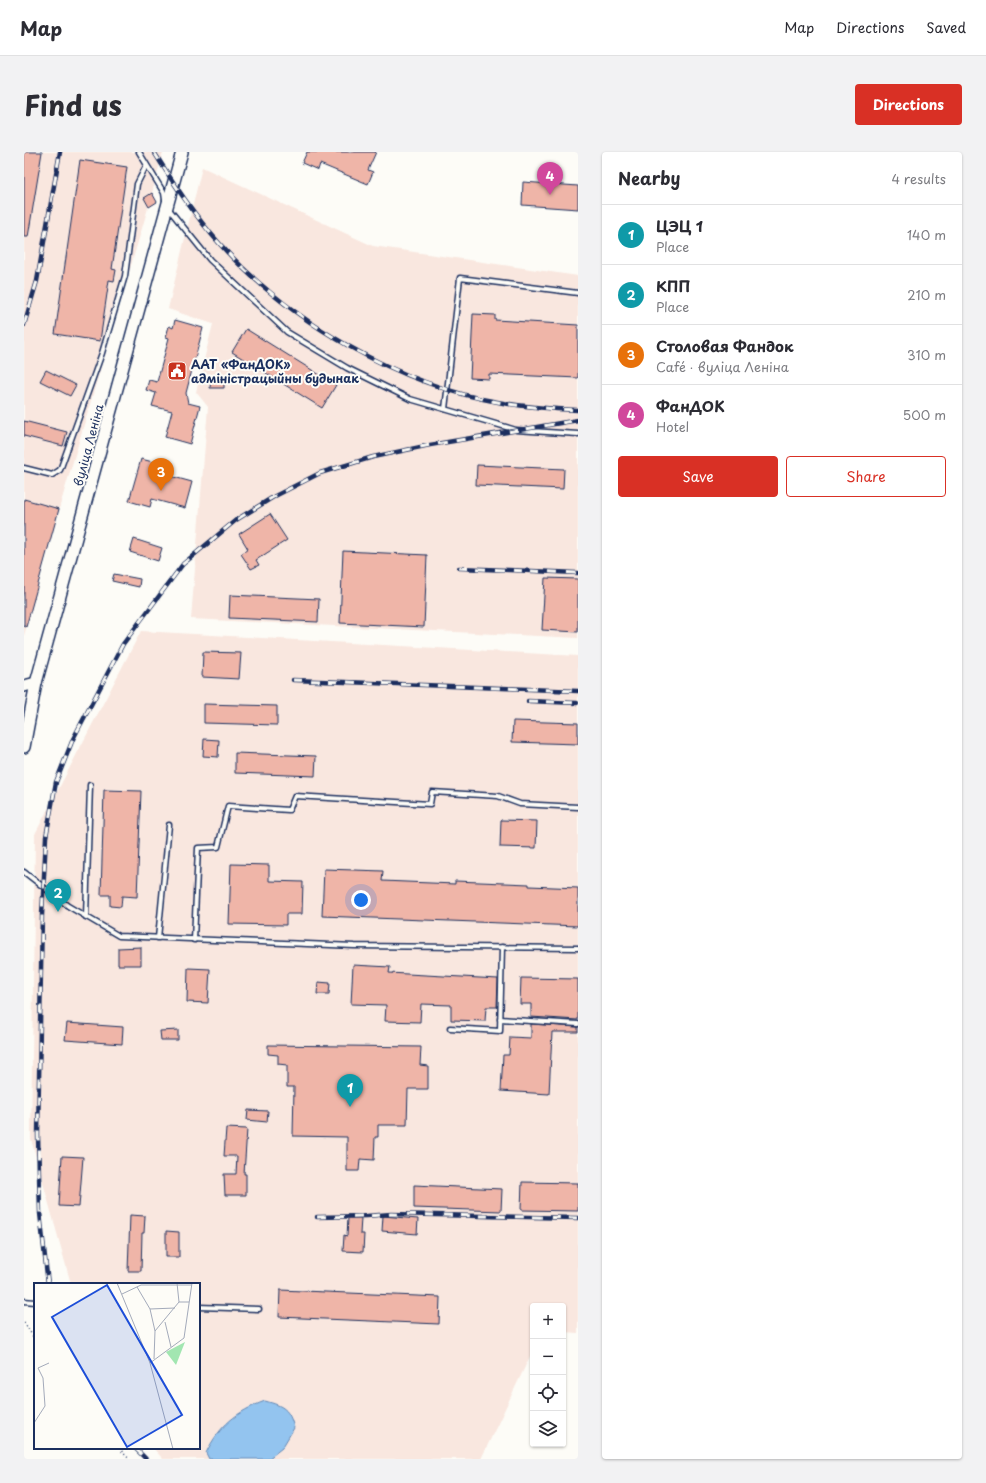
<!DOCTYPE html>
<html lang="en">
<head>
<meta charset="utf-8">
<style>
	:root { --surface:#fff; --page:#f2f2f3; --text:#2b2b33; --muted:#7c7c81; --line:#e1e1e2; --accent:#d93025 }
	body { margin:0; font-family:"Playpen Sans",sans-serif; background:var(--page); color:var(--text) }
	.controls { position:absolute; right:12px; bottom:12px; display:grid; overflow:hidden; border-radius:4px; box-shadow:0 1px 3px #0004 }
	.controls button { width:36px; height:36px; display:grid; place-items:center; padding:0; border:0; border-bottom:1px solid var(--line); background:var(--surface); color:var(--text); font:20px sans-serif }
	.you { position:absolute; left:337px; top:748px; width:14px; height:14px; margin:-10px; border:3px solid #fff; border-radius:50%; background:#1a73e8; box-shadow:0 0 0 6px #1a73e833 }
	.badge { display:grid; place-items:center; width:26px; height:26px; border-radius:50%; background:var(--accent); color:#fff; font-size:13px; font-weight:700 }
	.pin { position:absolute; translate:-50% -33px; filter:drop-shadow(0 1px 2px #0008) }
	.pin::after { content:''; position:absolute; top:21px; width:14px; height:12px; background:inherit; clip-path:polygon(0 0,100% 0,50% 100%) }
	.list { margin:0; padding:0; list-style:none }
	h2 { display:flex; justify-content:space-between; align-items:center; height:52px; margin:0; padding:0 16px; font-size:17px }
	h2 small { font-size:13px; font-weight:400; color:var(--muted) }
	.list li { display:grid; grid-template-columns:26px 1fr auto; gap:12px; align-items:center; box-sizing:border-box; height:60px; padding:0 16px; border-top:1px solid var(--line) }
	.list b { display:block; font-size:15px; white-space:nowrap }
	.list p { margin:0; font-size:13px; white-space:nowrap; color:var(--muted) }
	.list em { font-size:13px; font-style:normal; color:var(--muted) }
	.actions { display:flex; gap:8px; padding:12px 16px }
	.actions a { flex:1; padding:9px 0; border:1px solid var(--accent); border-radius:4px; text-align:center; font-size:14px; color:var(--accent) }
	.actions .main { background:var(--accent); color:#fff }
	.icon { flex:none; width:22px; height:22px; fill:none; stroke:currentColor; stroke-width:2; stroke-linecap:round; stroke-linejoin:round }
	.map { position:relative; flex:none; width:554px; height:1307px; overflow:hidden; border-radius:4px }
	header { display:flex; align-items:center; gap:24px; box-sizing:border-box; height:56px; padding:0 20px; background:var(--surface); border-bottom:1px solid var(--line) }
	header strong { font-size:19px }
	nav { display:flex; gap:22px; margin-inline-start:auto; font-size:14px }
	.intro { display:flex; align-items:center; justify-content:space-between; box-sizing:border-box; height:96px; padding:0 24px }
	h1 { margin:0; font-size:28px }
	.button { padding:10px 18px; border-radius:4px; background:var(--accent); color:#fff; font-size:14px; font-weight:700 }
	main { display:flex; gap:24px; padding:0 24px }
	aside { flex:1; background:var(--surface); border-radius:4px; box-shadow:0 1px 3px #0004 }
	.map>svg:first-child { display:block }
</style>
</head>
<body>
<header>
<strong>Map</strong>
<nav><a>Map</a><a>Directions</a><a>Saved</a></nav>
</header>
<div class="intro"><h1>Find us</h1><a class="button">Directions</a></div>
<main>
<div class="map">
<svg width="554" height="1307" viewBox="0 0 554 1307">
	<rect width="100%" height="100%" fill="#fdfcf7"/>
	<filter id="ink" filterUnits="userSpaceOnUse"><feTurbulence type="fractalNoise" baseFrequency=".025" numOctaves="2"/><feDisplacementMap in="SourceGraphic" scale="8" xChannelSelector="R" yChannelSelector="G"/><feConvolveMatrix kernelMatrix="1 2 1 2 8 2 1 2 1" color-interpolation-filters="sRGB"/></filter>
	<g filter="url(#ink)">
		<g fill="#f9e7df">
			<path d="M 0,0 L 139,0 L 124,56 L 35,357 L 0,484 Z"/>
			<path d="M 178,15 L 349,94 L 554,124 L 554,486 L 167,467 L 184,255 L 172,240 L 189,172 L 144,157 Z"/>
			<path d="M 117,479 L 554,504 L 554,1181 L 539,1180 L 539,1154 L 509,1154 L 509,1198 L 457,1307 L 139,1307 L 129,1296 L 175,1296 L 175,1132 L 47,1132 L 7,987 L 11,682 Z"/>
		</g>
		<path fill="#93c4ef" stroke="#6388b5" d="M 241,1249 C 260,1254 265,1257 270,1276 L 258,1296 L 244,1307 L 185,1307 L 182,1301 C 196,1273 212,1260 241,1249 Z"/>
		<g fill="#efb5a8" stroke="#1b2f5e">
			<path d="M 0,0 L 18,0 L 4,85 L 0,85 Z"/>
			<path d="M 283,0 L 352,0 L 344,18 L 349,20 L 344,32 L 296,12 L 294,18 L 278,11 Z"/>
			<path d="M 56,8 L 103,15 L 88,117 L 92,118 L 90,129 L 85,128 L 76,189 L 31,182 Z"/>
			<path d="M 499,30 L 554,34 L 554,57 L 498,53 Z"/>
			<path d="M 128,41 L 133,50 L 125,55 L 120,46 Z"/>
			<path d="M 449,162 L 471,163 L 471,168 L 554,173 L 554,226 L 465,222 L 465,227 L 446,226 Z"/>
			<path d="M 151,168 L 179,176 L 162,241 L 164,251 L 176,254 L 166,292 L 141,285 L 148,259 L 128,254 L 132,241 L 122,238 L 125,228 L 133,230 L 145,186 L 142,185 L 145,174 L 149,176 Z"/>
			<path d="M 222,177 L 312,233 L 298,256 L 208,200 Z"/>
			<path d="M 22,218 L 52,233 L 46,244 L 16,229 Z"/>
			<path d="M 187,226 L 200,227 L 200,236 L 186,236 Z"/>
			<path d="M 0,269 L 43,280 L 39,294 L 0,284 Z"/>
			<path d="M 117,307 L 137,312 L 135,321 L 168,330 L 161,356 L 128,347 L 126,355 L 105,349 Z"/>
			<path d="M 453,313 L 540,317 L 539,337 L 452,333 Z"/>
			<path d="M 0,347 L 35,357 L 2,475 L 0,474 Z"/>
			<path d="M 246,362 L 263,388 L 232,408 L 235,413 L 227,417 L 217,402 L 224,397 L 215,382 Z"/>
			<path d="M 110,387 L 138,396 L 134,409 L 106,400 Z"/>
			<path d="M 319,399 L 403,403 L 400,475 L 316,471 Z"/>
			<path d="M 90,422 L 116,427 L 115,435 L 88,429 Z"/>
			<path d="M 521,426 L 554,427 L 554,480 L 518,478 Z"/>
			<path d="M 206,443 L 295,447 L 294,470 L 205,466 Z"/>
			<path d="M 179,500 L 217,501 L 215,527 L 178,525 Z"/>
			<path d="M 180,552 L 253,554 L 253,573 L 180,571 Z"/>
			<path d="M 489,569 L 554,571 L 554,592 L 488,590 Z"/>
			<path d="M 180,587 L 195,588 L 194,605 L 179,604 Z"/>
			<path d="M 211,601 L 292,604 L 291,624 L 211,621 Z"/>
			<path d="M 80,638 L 117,639 L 113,745 L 98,744 L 97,755 L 86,754 L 86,743 L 77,743 Z"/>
			<path d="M 477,668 L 513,669 L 512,696 L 476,695 Z"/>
			<path d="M 207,712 L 245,713 L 245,729 L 279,730 L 278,762 L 262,762 L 262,773 L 205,772 Z"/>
			<path d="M 300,717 L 359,719 L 358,729 L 431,732 L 431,729 L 505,732 L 505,734 L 554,736 L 554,774 L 298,764 Z"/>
			<path d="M 117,795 L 117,813 L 94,813 L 94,796 Z"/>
			<path d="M 329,813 L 366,815 L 365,821 L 474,827 L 473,855 L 462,855 L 461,869 L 427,868 L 427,853 L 397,852 L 396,870 L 361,869 L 362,853 L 327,852 Z"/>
			<path d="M 164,816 L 186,817 L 184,851 L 163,850 Z"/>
			<path d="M 497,826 L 554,827 L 554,868 L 507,865 L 507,852 L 496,852 Z"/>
			<path d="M 294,830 L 306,831 L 305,842 L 293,842 Z"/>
			<path d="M 43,871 L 99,875 L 98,892 L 41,888 Z"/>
			<path d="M 507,872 L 554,875 L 554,880 L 528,880 L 525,942 L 477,939 L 479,903 L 485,903 L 486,885 L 507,886 Z"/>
			<path d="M 154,878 L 154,888 L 137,888 L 136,879 Z"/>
			<path d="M 244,893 L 397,895 L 396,913 L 404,914 L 404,937 L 384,937 L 383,973 L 354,973 L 354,985 L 351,985 L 350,1008 L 336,1007 L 335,1019 L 323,1019 L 323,985 L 269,984 L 270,935 L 263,935 L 263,913 L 254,912 L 254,903 L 244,902 Z"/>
			<path d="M 224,958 L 244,959 L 243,970 L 223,968 Z"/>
			<path d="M 202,976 L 223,977 L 220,1022 L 222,1022 L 222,1043 L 201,1043 L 200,1022 L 212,1022 L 213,1004 L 200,1004 Z"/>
			<path d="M 38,1004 L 59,1005 L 55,1055 L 35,1054 Z"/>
			<path d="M 498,1030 L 554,1031 L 554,1059 L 497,1058 Z"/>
			<path d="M 390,1033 L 478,1037 L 477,1059 L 390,1056 Z"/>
			<path d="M 106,1063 L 121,1064 L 120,1081 L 118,1081 L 117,1119 L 104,1119 Z"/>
			<path d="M 359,1064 L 394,1067 L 393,1082 L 358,1079 Z"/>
			<path d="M 324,1066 L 337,1066 L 336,1082 L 340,1082 L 339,1100 L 319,1099 L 320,1083 L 323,1084 Z"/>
			<path d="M 142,1079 L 155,1080 L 155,1105 L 142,1105 Z"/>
			<path d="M 256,1138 L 416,1145 L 415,1172 L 255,1165 Z"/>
		</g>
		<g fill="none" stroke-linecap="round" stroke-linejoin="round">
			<defs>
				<g id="lane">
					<path d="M 115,0 L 140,41 L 141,48"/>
					<path d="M 144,56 L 186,108 L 263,180 L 323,216 L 386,247 L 492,278 L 554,282"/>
					<path d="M 421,257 L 436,126 L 554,141"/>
					<path d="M 0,316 L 28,323 L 36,318 L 78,201 L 101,124 L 113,32 L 122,14"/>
					<path d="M 0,720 L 44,754 L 95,784 L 330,794 L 554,796"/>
					<path d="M 62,765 L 66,633"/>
					<path d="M 134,786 L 145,673"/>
					<path d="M 170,788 L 174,696 L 194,695 L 204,654 L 265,658 L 271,644 L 406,652 L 408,640 L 474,644 L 496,652 L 554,655"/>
					<path d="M 476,867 L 554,872"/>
					<path d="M 426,876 L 476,879 L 478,795"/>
					<path d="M 0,1149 L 11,1150"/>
					<path d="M 175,1155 L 235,1157"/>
				</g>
				<g id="secondary">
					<path d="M 0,534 L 12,531"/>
					<path d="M 0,595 L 12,531 L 158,0"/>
				</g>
			</defs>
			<use href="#lane" stroke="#1b2f5e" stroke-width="7"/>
			<use href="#secondary" stroke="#1b2f5e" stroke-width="14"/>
			<g stroke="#1b2f5e" stroke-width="1.5" stroke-dasharray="1 3" stroke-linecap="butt">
				<path d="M 0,1170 L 11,1188"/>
				<path d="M 95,1296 L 105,1307"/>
			</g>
			<use href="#lane" stroke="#fdfcf7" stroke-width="4"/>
			<use href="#secondary" stroke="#fdfcf7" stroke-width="11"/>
			<defs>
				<g id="rail">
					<path d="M 130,0 C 150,32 170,63 195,91 C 264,169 376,234 479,251 C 503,255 529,257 554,258"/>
					<path d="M 0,173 L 13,129 L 36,0"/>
					<path d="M 435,416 L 554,421"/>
					<path d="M 269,528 L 554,539"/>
					<path d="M 504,549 L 553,551"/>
					<path d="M 293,1065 L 343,1064 L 367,1062 L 554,1066"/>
					<path d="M 24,1132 L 16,1061 L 14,983 L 18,763 L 22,685 L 32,630 L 49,587 L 99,492 L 159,412 L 212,368 L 251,344 L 296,321 L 349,305 L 406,293 L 554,268"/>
					<path d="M 111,1296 L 122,1307"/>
				</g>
			</defs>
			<use href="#rail" stroke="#1b2f5e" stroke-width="4.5"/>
			<use href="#rail" stroke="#fdfcf7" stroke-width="3" stroke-dasharray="9" stroke-linecap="butt"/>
		</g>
	</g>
	<defs>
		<symbol id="civic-square" viewBox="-11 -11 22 22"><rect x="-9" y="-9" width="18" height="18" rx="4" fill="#c8321e" stroke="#fdfcf7"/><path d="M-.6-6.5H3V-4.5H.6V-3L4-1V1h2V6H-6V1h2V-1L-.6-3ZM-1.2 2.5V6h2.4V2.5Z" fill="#fff"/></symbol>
	</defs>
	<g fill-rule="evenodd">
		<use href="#civic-square" x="142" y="208" width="22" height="22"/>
	</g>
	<g text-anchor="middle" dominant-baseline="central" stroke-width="4" stroke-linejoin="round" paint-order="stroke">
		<g font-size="12" font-weight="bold" fill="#1b2f5e" stroke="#fdfcf7" text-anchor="start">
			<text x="167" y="212">ААТ «ФанДОК»<tspan x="167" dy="14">адміністрацыйны будынак</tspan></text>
		</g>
		<g font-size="12" fill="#1b2f5e" stroke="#fdfcf7">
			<text transform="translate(64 293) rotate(-75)">вуліца Леніна</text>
		</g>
	</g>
	<g transform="translate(10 1131)">
		<rect width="166" height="166" fill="#fdfcf7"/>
		<path d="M 151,59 L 142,82 L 132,69 Z" fill="#a2e6b1"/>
		<path fill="none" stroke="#a3aaba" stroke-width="1" d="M 83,0 L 116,80 L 139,166M 143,0 L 145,19M 103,4 L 116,26 L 121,48 L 120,76M 88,11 L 107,2 L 158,2M 116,26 L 141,25M 131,39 L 137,64M 121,48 L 145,19 L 155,19M 116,80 L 150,55 L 158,0M 0,140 L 11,123 L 9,95 L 4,85 L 15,80"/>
		<path fill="#1d4ed8" fill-opacity="0.15" stroke="#1d4ed8" stroke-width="2" d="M 73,2 L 148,132 L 93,164 L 18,34 Z"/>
		<rect width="166" height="166" fill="none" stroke="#1b2f5e" stroke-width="2"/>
	</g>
</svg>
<div class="controls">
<button>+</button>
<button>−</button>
<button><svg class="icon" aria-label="locate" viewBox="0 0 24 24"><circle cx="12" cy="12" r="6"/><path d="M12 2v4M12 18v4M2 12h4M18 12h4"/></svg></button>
<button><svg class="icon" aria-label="layers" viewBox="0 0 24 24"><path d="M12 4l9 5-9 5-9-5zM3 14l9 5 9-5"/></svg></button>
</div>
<div class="you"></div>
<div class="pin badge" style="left:326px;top:955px;background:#0f9aa8">1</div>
<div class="pin badge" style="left:34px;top:760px;background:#0f9aa8">2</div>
<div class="pin badge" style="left:137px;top:339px;background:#e8710a">3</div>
<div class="pin badge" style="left:526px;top:43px;background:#d1479c">4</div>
</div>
<aside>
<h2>Nearby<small>4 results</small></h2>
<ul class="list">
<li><span class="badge" style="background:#0f9aa8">1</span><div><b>ЦЭЦ 1</b><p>Place</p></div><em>140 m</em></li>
<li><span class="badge" style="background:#0f9aa8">2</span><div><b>КПП</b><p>Place</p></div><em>210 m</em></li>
<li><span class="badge" style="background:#e8710a">3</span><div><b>Столовая Фандок</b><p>Café · вуліца Леніна</p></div><em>310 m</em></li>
<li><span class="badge" style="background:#d1479c">4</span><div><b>ФанДОК</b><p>Hotel</p></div><em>500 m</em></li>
</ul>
<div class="actions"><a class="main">Save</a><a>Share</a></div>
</aside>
</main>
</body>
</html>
